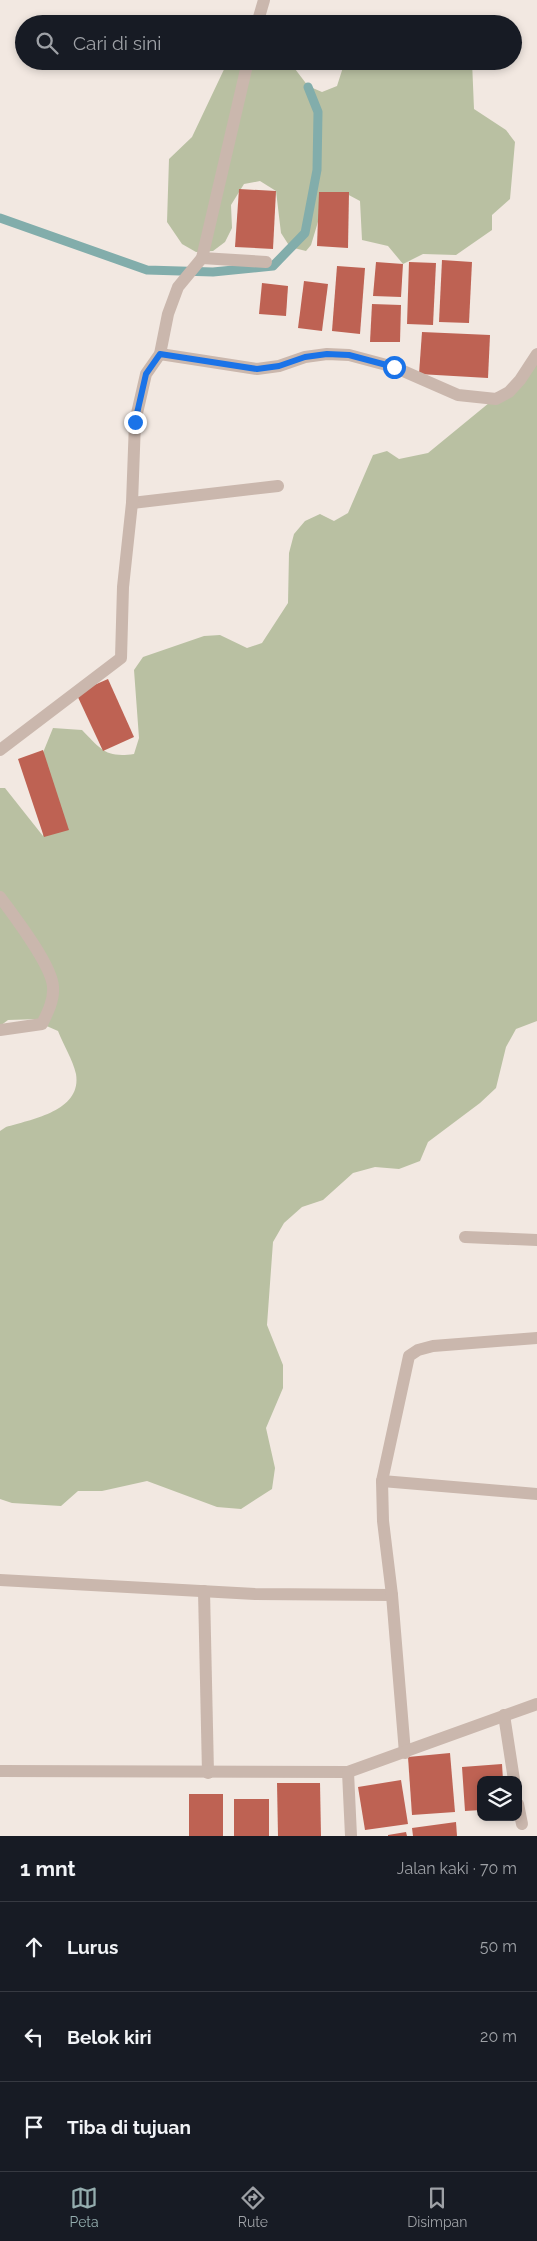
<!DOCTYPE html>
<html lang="id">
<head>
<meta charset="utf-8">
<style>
	:root { --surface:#171b24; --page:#242831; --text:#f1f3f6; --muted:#9ea1a6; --line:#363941; --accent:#94adae }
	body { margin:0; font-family:Raleway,sans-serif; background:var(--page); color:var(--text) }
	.controls { position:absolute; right:15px; bottom:15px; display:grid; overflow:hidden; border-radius:10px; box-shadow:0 2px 8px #0003 }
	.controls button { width:45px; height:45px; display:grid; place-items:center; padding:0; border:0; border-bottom:1px solid var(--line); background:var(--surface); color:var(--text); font:25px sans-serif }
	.stop { position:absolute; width:15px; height:15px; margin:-11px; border:4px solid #1a73e8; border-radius:50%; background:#fff }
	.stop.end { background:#1a73e8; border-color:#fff; box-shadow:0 1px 5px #0008 }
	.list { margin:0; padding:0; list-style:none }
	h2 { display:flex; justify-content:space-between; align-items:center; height:65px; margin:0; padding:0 20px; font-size:21px }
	h2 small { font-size:16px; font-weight:400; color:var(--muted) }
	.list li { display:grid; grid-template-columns:32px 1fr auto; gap:15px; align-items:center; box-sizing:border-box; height:90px; padding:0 20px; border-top:1px solid var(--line) }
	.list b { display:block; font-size:19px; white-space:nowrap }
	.list em { font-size:16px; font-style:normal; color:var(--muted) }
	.icon { flex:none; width:28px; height:28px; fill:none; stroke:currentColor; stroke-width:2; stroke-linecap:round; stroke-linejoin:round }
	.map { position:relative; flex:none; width:537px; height:1836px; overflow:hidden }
	.search { position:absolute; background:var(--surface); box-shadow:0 2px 8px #0003; left:15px; right:15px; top:15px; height:55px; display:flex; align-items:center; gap:12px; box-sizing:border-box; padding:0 18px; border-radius:28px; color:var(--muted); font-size:19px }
	.sheet { height:335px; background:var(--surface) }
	nav { display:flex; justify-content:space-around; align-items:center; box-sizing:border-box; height:70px; border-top:1px solid var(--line); background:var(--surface); font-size:14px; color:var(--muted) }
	nav a { display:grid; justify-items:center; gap:2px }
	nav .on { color:var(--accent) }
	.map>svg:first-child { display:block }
</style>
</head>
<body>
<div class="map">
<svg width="537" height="1836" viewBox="0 0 537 1836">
	<rect width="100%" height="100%" fill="#f2e8e1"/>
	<g fill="#b9c0a2">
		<path d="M 228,61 L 289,61 L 308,86 L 322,92 L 337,86 L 345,61 L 472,61 L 474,109 L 506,130 L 515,142 L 510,199 L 492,215 L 492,230 L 456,255 L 423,254 L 403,264 L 388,246 L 362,240 L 360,201 L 345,193 L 327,192 L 311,245 L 306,251 L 290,247 L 281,233 L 276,191 L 260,181 L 244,184 L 231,205 L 232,228 L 225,242 L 213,251 L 196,252 L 182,244 L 167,222 L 169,159 L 192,137 Z"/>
		<path d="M 537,355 L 537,1021 L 516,1029 L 506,1047 L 496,1088 L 480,1103 L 428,1142 L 420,1161 L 399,1169 L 375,1167 L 353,1173 L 323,1200 L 302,1207 L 284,1223 L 273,1242 L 267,1325 L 283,1365 L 283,1388 L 266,1428 L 275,1468 L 272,1489 L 241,1509 L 217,1507 L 147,1481 L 102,1491 L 78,1491 L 61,1506 L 12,1503 L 0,1499 L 0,1131 L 6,1127 C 32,1119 82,1111 76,1074 C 73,1060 63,1044 58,1031 L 42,1024 L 40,1019 L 8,1020 L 0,1026 L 0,788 L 5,788 L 43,836 L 40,760 L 53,728 L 82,730 C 101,749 105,758 134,754 L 139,738 L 134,670 L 143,657 L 204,636 L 220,635 L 247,648 L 262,643 L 288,603 L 289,553 L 294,534 L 305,521 L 320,514 L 334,521 L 348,513 L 373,455 L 387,451 L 399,459 L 428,453 L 528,371 Z"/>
	</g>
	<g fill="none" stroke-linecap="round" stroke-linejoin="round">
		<path stroke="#82adab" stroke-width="9" d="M 0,218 L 147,270 L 213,272 L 273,266 L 305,233 L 317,170 L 318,112 L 308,87"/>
	</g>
	<g fill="#be6253">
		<path d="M 239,189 L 276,191 L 273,249 L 235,247 Z"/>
		<path d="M 319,192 L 349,192 L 348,248 L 317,246 Z"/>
		<path d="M 442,260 L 472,262 L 469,323 L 439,322 Z"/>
		<path d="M 376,262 L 403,264 L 401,297 L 373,296 Z"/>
		<path d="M 409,262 L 436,263 L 433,325 L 407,324 Z"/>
		<path d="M 337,266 L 365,268 L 360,334 L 332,331 Z"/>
		<path d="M 304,281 L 328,284 L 322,331 L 298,328 Z"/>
		<path d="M 262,283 L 288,286 L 286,316 L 259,314 Z"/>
		<path d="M 372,304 L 401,305 L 400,342 L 370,342 Z"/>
		<path d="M 422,332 L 490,335 L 488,378 L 419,374 Z"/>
		<path d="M 108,679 L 134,737 L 103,751 L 76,693 Z"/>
		<path d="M 43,750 L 69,830 L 44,837 L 18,759 Z"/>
		<path d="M 450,1753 L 455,1812 L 412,1815 L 408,1757 Z"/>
		<path d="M 502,1764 L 503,1780 L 481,1780 L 481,1810 L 465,1811 L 462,1767 Z"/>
		<path d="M 401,1780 L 408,1824 L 365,1830 L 358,1787 Z"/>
		<path d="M 277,1783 L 320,1783 L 321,1836 L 278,1836 Z"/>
		<rect x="189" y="1794" width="34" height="42"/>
		<rect x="234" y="1799" width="35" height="37"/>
		<path d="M 456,1822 L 457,1836 L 413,1836 L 412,1828 Z"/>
		<path d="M 406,1832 L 407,1836 L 388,1836 L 388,1835 Z"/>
	</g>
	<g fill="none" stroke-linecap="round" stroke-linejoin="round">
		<g stroke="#cab7ad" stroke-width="12">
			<path d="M 504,1715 L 514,1780"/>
			<path d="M 518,1804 L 522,1824"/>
		</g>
		<g stroke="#cab7ad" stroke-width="12">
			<path d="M 257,24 L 264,0"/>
			<path d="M 202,258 L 266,262"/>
			<path d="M 160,354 L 257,369 L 279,366 L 305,357 L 327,354 L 349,355 L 394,367 L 458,395 L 496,399 L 509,392 L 520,380 L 537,354"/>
			<path d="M 132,503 L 278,486"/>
			<path d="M 0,750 L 121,658 L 123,587 L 132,503 L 135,422 L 146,374 L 160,354 L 168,314 L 178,287 L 202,258 L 248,61"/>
			<path d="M 0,897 C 14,916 52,965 53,987 C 54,1000 48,1012 42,1024 L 0,1030"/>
			<path d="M 465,1237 L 537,1240"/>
			<path d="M 382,1481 L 537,1494"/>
			<path d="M 0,1580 L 255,1594 L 392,1595"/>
			<path d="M 204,1591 L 208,1773"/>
			<path d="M 405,1753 L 392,1595 L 383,1521 L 382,1481 L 409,1356 L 418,1350 L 433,1346 L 537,1338"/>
			<path d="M 0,1771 L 348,1772 L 537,1704"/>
			<path d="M 348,1772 L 351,1836"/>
		</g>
	</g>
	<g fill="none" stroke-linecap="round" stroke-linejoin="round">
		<path stroke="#1a73e8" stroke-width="6" d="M 135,422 L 146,374 L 160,354 L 257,369 L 279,366 L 305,357 L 327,354 L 349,355 L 394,367"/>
	</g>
</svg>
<div class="controls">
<button><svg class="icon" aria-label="layers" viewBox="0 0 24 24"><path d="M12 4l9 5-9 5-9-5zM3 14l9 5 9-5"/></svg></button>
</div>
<div class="stop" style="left:394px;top:367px"></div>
<div class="stop end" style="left:135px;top:422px"></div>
<div class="search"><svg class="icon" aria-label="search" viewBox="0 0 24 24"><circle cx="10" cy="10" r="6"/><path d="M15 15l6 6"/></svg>Cari di sini</div>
</div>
<section class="sheet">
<h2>1 mnt<small>Jalan kaki · 70 m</small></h2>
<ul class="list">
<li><svg class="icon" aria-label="ahead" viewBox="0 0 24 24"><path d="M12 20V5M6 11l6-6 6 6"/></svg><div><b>Lurus</b></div><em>50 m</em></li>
<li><svg class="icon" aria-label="left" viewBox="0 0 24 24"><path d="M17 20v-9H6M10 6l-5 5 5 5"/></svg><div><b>Belok kiri</b></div><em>20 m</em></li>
<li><svg class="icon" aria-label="arrive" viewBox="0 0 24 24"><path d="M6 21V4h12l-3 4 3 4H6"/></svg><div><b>Tiba di tujuan</b></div></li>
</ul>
</section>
<nav>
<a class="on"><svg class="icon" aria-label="map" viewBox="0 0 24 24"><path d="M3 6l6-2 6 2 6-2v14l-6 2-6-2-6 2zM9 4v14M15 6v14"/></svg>Peta</a>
<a><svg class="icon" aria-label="directions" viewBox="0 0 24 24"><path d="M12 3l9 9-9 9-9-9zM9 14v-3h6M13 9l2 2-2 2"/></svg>Rute</a>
<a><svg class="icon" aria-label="saved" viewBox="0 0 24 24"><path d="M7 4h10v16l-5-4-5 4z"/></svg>Disimpan</a>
</nav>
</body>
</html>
